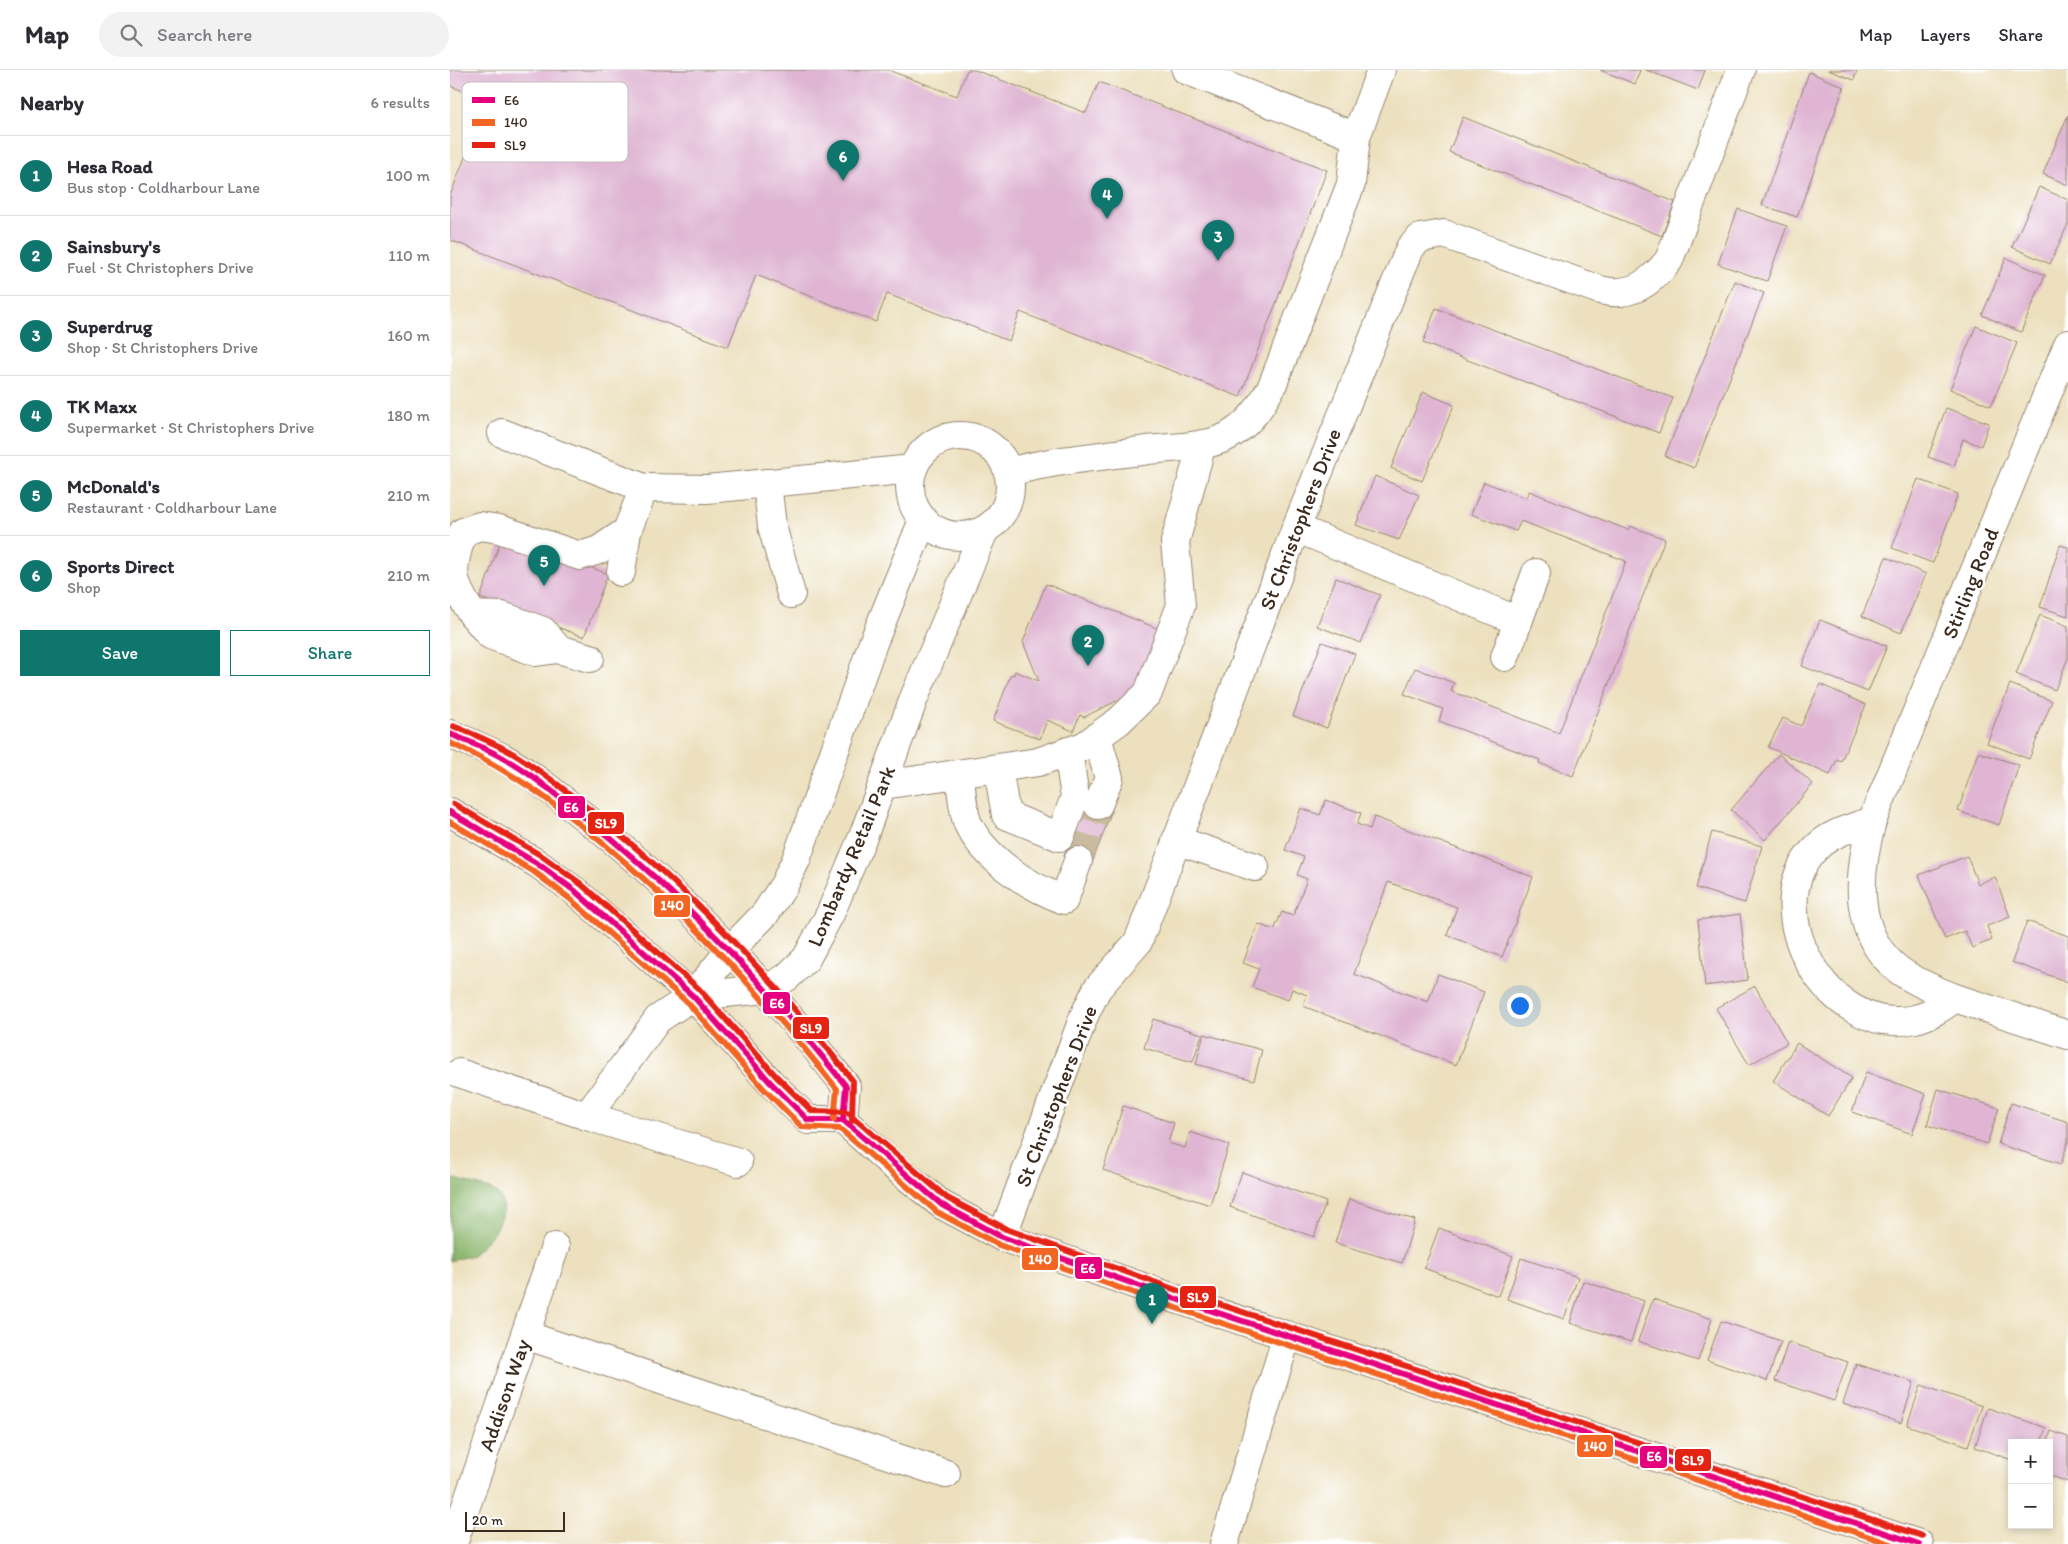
<!DOCTYPE html>
<html lang="en">
<head>
<meta charset="utf-8">
<style>
	:root { --surface:#fff; --page:#f2f2f3; --text:#2b2b33; --muted:#7c7c81; --line:#e1e1e2; --accent:#0f766e }
	body { margin:0; font-family:Itim,sans-serif; background:var(--page); color:var(--text) }
	.controls { position:absolute; right:15px; bottom:15px; display:grid; overflow:hidden; border-radius:0px; box-shadow:0 2px 8px #0003 }
	.controls button { width:45px; height:45px; display:grid; place-items:center; padding:0; border:0; border-bottom:1px solid var(--line); background:var(--surface); color:var(--text); font:25px sans-serif }
	.scale { position:absolute; left:15px; bottom:12px; width:100px; box-sizing:border-box; padding-left:5px; border:2px solid #3b2a1e; border-top:0; font-size:14px; line-height:18px; white-space:nowrap; color:#3b2a1e; -webkit-text-stroke:4px #fff; paint-order:stroke }
	.you { position:absolute; left:1069px; top:935px; width:18px; height:18px; margin:-12px; border:4px solid #fff; border-radius:50%; background:#1a73e8; box-shadow:0 0 0 8px #1a73e833 }
	.badge { display:grid; place-items:center; width:32px; height:32px; border-radius:50%; background:var(--accent); color:#fff; font-size:16px; font-weight:700 }
	.pin { position:absolute; translate:-50% -41px; filter:drop-shadow(0 1px 2px #0008) }
	.pin::after { content:''; position:absolute; top:26px; width:18px; height:15px; background:inherit; clip-path:polygon(0 0,100% 0,50% 100%) }
	.list { margin:0; padding:0; list-style:none }
	h2 { display:flex; justify-content:space-between; align-items:center; height:65px; margin:0; padding:0 20px; font-size:21px }
	h2 small { font-size:16px; font-weight:400; color:var(--muted) }
	.list li { display:grid; grid-template-columns:32px 1fr auto; gap:15px; align-items:center; box-sizing:border-box; height:80px; padding:0 20px; border-top:1px solid var(--line) }
	.list b { display:block; font-size:19px; white-space:nowrap }
	.list p { margin:0; font-size:16px; white-space:nowrap; color:var(--muted) }
	.list em { font-size:16px; font-style:normal; color:var(--muted) }
	.actions { display:flex; gap:10px; padding:15px 20px }
	.actions a { flex:1; padding:11px 0; border:1px solid var(--accent); border-radius:0px; text-align:center; font-size:18px; color:var(--accent) }
	.actions .main { background:var(--accent); color:#fff }
	.icon { flex:none; width:28px; height:28px; fill:none; stroke:currentColor; stroke-width:2; stroke-linecap:round; stroke-linejoin:round }
	.map { position:relative; flex:none; width:1618px; height:1474px; overflow:hidden }
	header { display:flex; align-items:center; gap:30px; box-sizing:border-box; height:70px; padding:0 25px; background:var(--surface); border-bottom:1px solid var(--line) }
	header strong { font-size:24px }
	nav { display:flex; gap:28px; margin-inline-start:auto; font-size:18px }
	.search { width:350px; height:45px; background:var(--page); display:flex; align-items:center; gap:12px; box-sizing:border-box; padding:0 18px; border-radius:28px; color:var(--muted); font-size:19px }
	main { display:flex }
	aside { flex:1; background:var(--surface) }
	.map>svg:first-child { display:block }
</style>
</head>
<body>
<header>
<strong>Map</strong>
<div class="search"><svg class="icon" aria-label="search" viewBox="0 0 24 24"><circle cx="10" cy="10" r="6"/><path d="M15 15l6 6"/></svg>Search here</div>
<nav><a>Map</a><a>Layers</a><a>Share</a></nav>
</header>
<main>
<aside>
<h2>Nearby<small>6 results</small></h2>
<ul class="list">
<li><span class="badge">1</span><div><b>Hesa Road</b><p>Bus stop · Coldharbour Lane</p></div><em>100 m</em></li>
<li><span class="badge">2</span><div><b>Sainsbury's</b><p>Fuel · St Christophers Drive</p></div><em>110 m</em></li>
<li><span class="badge">3</span><div><b>Superdrug</b><p>Shop · St Christophers Drive</p></div><em>160 m</em></li>
<li><span class="badge">4</span><div><b>TK Maxx</b><p>Supermarket · St Christophers Drive</p></div><em>180 m</em></li>
<li><span class="badge">5</span><div><b>McDonald's</b><p>Restaurant · Coldharbour Lane</p></div><em>210 m</em></li>
<li><span class="badge">6</span><div><b>Sports Direct</b><p>Shop</p></div><em>210 m</em></li>
</ul>
<div class="actions"><a class="main">Save</a><a>Share</a></div>
</aside>
<div class="map">
<svg width="1618" height="1474" viewBox="0 0 1618 1474">
	<rect width="100%" height="100%" fill="#fff"/>
	<filter id="ink" filterUnits="userSpaceOnUse"><feTurbulence type="fractalNoise" baseFrequency=".02" numOctaves="2"/><feDisplacementMap in="SourceGraphic" scale="10" xChannelSelector="R" yChannelSelector="G"/><feConvolveMatrix kernelMatrix="1 2 1 2 8 2 1 2 1" color-interpolation-filters="sRGB"/></filter>
	<filter id="wash" filterUnits="userSpaceOnUse"><feTurbulence type="fractalNoise" baseFrequency=".0096" numOctaves="4" result="noise"/><feDisplacementMap in="SourceGraphic" scale="20" xChannelSelector="R" yChannelSelector="G"/><feGaussianBlur stdDeviation="1.12" result="paint"/><feColorMatrix in="noise" values="0 0 0 0 0 0 0 0 0 0 0 0 0 0 0 0 0 1.4 0 .05"/><feComposite in="paint" operator="in"/></filter>
	<g filter="url(#wash)">
		<rect width="100%" height="100%" fill="#ece0be"/>
		<path fill="#8ab56c" stroke="#627045" d="M 6,1109 L 43,1120 L 51,1128 L 53,1142 L 44,1162 L 28,1180 L 22,1185 L 0,1191 L 0,1110 Z"/>
		<g id="blocks">
			<g fill="#dfb5d3">
				<path d="M 0,0 L 438,0 L 507,26 L 517,0 L 525,0 L 636,43 L 649,12 L 877,100 L 790,327 L 570,242 L 559,271 L 437,224 L 426,252 L 306,205 L 278,277 L 0,170 L 0,126 L 37,30 L 0,16 Z"/>
				<path d="M 1150,0 L 1190,0 L 1185,14 Z"/>
				<path d="M 1196,0 L 1255,0 L 1248,20 Z"/>
				<path d="M 1378,0 L 1407,0 L 1404,10 Z"/>
				<path d="M 1359,2 L 1394,17 L 1347,147 L 1312,135 Z"/>
				<path d="M 1618,45 L 1618,115 L 1593,104 Z"/>
				<path d="M 1013,47 L 1225,132 L 1212,166 L 999,82 Z"/>
				<path d="M 1589,117 L 1618,130 L 1618,154 L 1600,194 L 1562,177 Z"/>
				<path d="M 1288,139 L 1337,156 L 1317,211 L 1268,194 Z"/>
				<path d="M 1556,188 L 1595,205 L 1571,262 L 1532,245 Z"/>
				<path d="M 1285,211 L 1314,223 L 1244,398 L 1215,386 Z"/>
				<path d="M 986,238 L 1223,328 L 1209,363 L 973,273 Z"/>
				<path d="M 1526,256 L 1567,273 L 1541,336 L 1500,319 Z"/>
				<path d="M 973,322 L 1004,335 L 972,411 L 941,398 Z"/>
				<path d="M 1496,338 L 1539,353 L 1531,376 L 1513,369 L 1504,396 L 1478,387 Z"/>
				<path d="M 925,406 L 969,425 L 949,470 L 906,455 Z"/>
				<path d="M 1468,409 L 1508,424 L 1483,493 L 1442,478 Z"/>
				<path d="M 1034,412 L 1076,428 L 1079,421 L 1178,460 L 1180,456 L 1215,469 L 1123,706 L 1089,693 L 1090,690 L 989,651 L 993,639 L 954,624 L 965,598 L 1004,613 L 1001,621 L 1109,663 L 1176,491 L 1071,451 L 1066,461 L 1021,444 Z"/>
				<path d="M 53,465 L 158,504 L 134,567 L 30,528 Z"/>
				<path d="M 1610,475 L 1618,477 L 1618,546 L 1590,537 Z"/>
				<path d="M 1436,487 L 1476,504 L 1451,563 L 1412,546 Z"/>
				<path d="M 886,508 L 930,525 L 911,573 L 867,556 Z"/>
				<path d="M 596,514 L 714,561 L 691,619 L 634,647 L 630,645 L 623,661 L 597,650 L 590,669 L 543,651 L 561,604 L 564,605 L 565,601 L 589,611 L 573,572 Z"/>
				<path d="M 1590,545 L 1618,556 L 1618,588 L 1605,620 L 1566,604 Z"/>
				<path d="M 1370,550 L 1437,576 L 1418,622 L 1352,596 Z"/>
				<path d="M 872,572 L 905,584 L 877,658 L 843,646 Z"/>
				<path d="M 1370,614 L 1416,635 L 1391,691 L 1387,689 L 1380,705 L 1318,677 L 1333,648 L 1351,656 Z"/>
				<path d="M 1560,614 L 1602,631 L 1579,689 L 1537,673 Z"/>
				<path d="M 1528,682 L 1569,695 L 1549,755 L 1508,741 Z"/>
				<path d="M 1329,684 L 1363,714 L 1315,770 L 1281,740 Z"/>
				<path d="M 635,730 L 662,740 L 641,796 L 614,786 Z"/>
				<path d="M 876,730 L 911,743 L 907,754 L 920,759 L 924,747 L 1083,807 L 1052,887 L 997,865 L 1007,837 L 938,812 L 904,904 L 978,932 L 988,904 L 1034,922 L 1006,995 L 853,936 L 857,925 L 842,919 L 838,930 L 802,917 L 809,899 L 793,893 L 808,854 L 824,860 L 832,842 L 843,846 L 857,809 L 847,805 L 854,787 L 835,780 L 851,738 L 870,745 Z"/>
				<path d="M 1262,762 L 1312,776 L 1295,833 L 1246,818 Z"/>
				<path d="M 1517,786 L 1528,814 L 1545,807 L 1560,847 L 1537,856 L 1542,870 L 1522,878 L 1515,861 L 1495,869 L 1469,805 Z"/>
				<path d="M 1290,844 L 1298,910 L 1255,916 L 1248,850 Z"/>
				<path d="M 1577,851 L 1618,866 L 1618,912 L 1562,892 Z"/>
				<path d="M 1305,916 L 1337,973 L 1299,995 L 1266,938 Z"/>
				<path d="M 703,949 L 752,964 L 743,992 L 694,978 Z"/>
				<path d="M 754,964 L 812,980 L 804,1010 L 746,994 Z"/>
				<path d="M 1347,973 L 1402,1008 L 1378,1046 L 1323,1011 Z"/>
				<path d="M 1416,1002 L 1476,1024 L 1462,1064 L 1402,1042 Z"/>
				<path d="M 1488,1019 L 1549,1038 L 1537,1074 L 1477,1055 Z"/>
				<path d="M 1561,1033 L 1618,1052 L 1618,1072 L 1611,1094 L 1548,1074 Z"/>
				<path d="M 673,1036 L 724,1053 L 718,1073 L 735,1078 L 740,1062 L 779,1075 L 760,1135 L 653,1100 Z"/>
				<path d="M 792,1102 L 876,1132 L 864,1167 L 780,1137 Z"/>
				<path d="M 899,1129 L 965,1150 L 952,1193 L 885,1173 Z"/>
				<path d="M 989,1158 L 1063,1186 L 1048,1226 L 974,1198 Z"/>
				<path d="M 1071,1188 L 1128,1207 L 1114,1249 L 1057,1229 Z"/>
				<path d="M 1133,1211 L 1194,1231 L 1181,1272 L 1120,1253 Z"/>
				<path d="M 1203,1229 L 1262,1249 L 1248,1291 L 1188,1271 Z"/>
				<path d="M 1271,1251 L 1331,1271 L 1317,1311 L 1257,1290 Z"/>
				<path d="M 1338,1272 L 1398,1292 L 1384,1331 L 1325,1311 Z"/>
				<path d="M 1406,1294 L 1464,1312 L 1451,1353 L 1393,1334 Z"/>
				<path d="M 1471,1315 L 1532,1336 L 1518,1376 L 1457,1355 Z"/>
				<path d="M 1538,1338 L 1596,1358 L 1591,1373 L 1562,1373 L 1562,1390 L 1525,1377 Z"/>
				<path d="M 1601,1361 L 1618,1367 L 1618,1412 L 1599,1405 L 1599,1373 L 1597,1373 Z"/>
			</g>
		</g>
	</g>
	<g filter="url(#ink)">
		<use href="#blocks" fill-opacity="0" stroke="#94856e" stroke-width="1"/>
		<g fill="none" stroke-linecap="round" stroke-linejoin="round">
			<path stroke="#c9bc9e" stroke-width="28" stroke-dasharray="28 14" stroke-linecap="butt" d="M 628,791 L 648,735"/>
			<defs>
				<g id="minor">
					<path d="M 736,0 L 906,67"/>
					<path d="M 52,363 L 194,418"/>
					<circle cx="510" cy="416" r="50"/>
					<path d="M 559,402 C 605,390 651,386 698,380 C 724,377 758,378 780,365 C 800,353 811,336 822,316 L 901,114 L 906,67 L 931,0"/>
					<path d="M 317,413 L 322,456 L 341,524"/>
					<path d="M 846,458 L 1068,551"/>
					<path d="M 171,502 L 177,461 L 194,418 L 257,419 L 463,399"/>
					<path d="M 23,545 L 40,565 L 86,582 L 108,579"/>
					<path d="M 1055,587 L 1086,503"/>
					<path d="M 140,588 L 108,579 L 93,561 L 52,546 L 23,545 C 0,511 0,500 13,462 L 30,456 L 49,459 L 130,486 L 149,480 L 177,461"/>
					<path d="M 0,664 C 19,672 38,680 55,689 C 84,705 120,736 147,757 C 241,833 322,921 396,1016 L 393,1050"/>
					<path d="M 647,667 L 659,708 L 648,735"/>
					<path d="M 548,699 L 556,745 L 610,767 L 625,727 L 618,681"/>
					<path d="M 509,704 C 512,719 512,740 518,754 C 536,790 578,816 614,830 L 628,791"/>
					<path d="M 433,715 L 588,692 L 634,676 L 669,651 L 698,623 L 731,535 L 725,472 L 752,374"/>
					<path d="M 0,742 L 88,794 L 125,821 L 243,926 L 320,1012 L 358,1050 L 393,1050 L 444,1096 L 492,1135 L 552,1167 L 729,1230 L 1469,1474"/>
					<path d="M 1422,751 C 1401,758 1380,763 1365,779 C 1306,839 1378,969 1465,949 C 1480,946 1492,937 1505,928 L 1618,965"/>
					<path d="M 726,770 L 805,797"/>
					<path d="M 243,926 L 317,919 L 337,907 L 356,889 L 380,844 L 414,764 L 464,628 L 534,461"/>
					<path d="M 1505,928 C 1487,921 1467,913 1450,901 C 1401,864 1408,803 1422,751 L 1618,274"/>
					<path d="M 9,1003 L 137,1046 L 288,1092"/>
					<path d="M 137,1046 L 208,949 L 243,926 L 281,879 L 315,844 L 334,815 L 346,790 L 423,573 L 473,450"/>
					<path d="M 552,1167 L 634,946 L 647,919 L 688,872 L 846,458 L 960,178 L 970,168 L 994,164 L 1150,220 C 1180,228 1201,213 1219,190 L 1291,0"/>
					<path d="M 75,1265 L 496,1404"/>
					<path d="M 3,1474 L 105,1177"/>
					<path d="M 774,1474 L 837,1265"/>
				</g>
			</defs>
			<use href="#minor" stroke="#94856e" stroke-width="30"/>
			<use href="#minor" stroke="#fff" stroke-width="28"/>
			<defs>
				<g id="bus-1">
					<path d="M 0,664 C 19,672 38,679 55,689 C 85,706 111,729 138,750 C 235,827 319,919 396,1016 L 393,1050"/>
					<path d="M 0,742 L 88,794 L 125,821 L 243,926 L 320,1012 L 358,1050 L 393,1050 L 492,1135 L 552,1167 L 729,1230 L 1469,1474"/>
				</g>
				<g id="bus-2">
					<path d="M 0,673 C 62,700 103,732 155,775 C 241,847 317,930 387,1019 L 384,1049"/>
					<path d="M 0,752 L 83,801 L 119,828 L 237,932 L 313,1018 L 352,1057 L 390,1059 L 487,1142 L 549,1175 L 726,1238 L 1441,1474"/>
				</g>
				<g id="bus-3">
					<path d="M 3,656 C 23,664 43,672 62,683 C 91,700 117,722 144,743 C 242,821 327,913 403,1011 L 402,1051"/>
					<path d="M 4,734 L 92,786 L 131,814 L 249,919 L 326,1006 L 362,1041 L 397,1042 L 497,1128 L 556,1159 L 732,1222 L 1472,1466"/>
				</g>
			</defs>
			<use href="#bus-1" stroke="#fff" stroke-width="10"/>
			<use href="#bus-2" stroke="#fff" stroke-width="10"/>
			<use href="#bus-3" stroke="#fff" stroke-width="10"/>
			<use href="#bus-1" stroke="#e5007d" stroke-width="6"/>
			<use href="#bus-2" stroke="#f26522" stroke-width="6"/>
			<use href="#bus-3" stroke="#e42313" stroke-width="6"/>
		</g>
	</g>
	<g text-anchor="middle" dominant-baseline="central" stroke-width="5" stroke-linejoin="round" paint-order="stroke">
		<g font-size="21" fill="#3b2a1e" stroke="#fff">
			<text transform="translate(850 449) rotate(-69)">St Christophers Drive</text>
			<text transform="translate(1520 513) rotate(-68)">Stirling Road</text>
			<text transform="translate(401 786) rotate(-67)">Lombardy Retail Park</text>
			<text transform="translate(606 1026) rotate(-69)">St Christophers Drive</text>
			<text transform="translate(54 1325) rotate(-71)">Addison Way</text>
		</g>
	</g>
	<rect x="12" y="12" width="166" height="80" rx="8" fill="#fff" stroke="#c4bfbc" stroke-width="1"/>
	<rect x="22" y="27" width="23" height="6" fill="#e5007d"/>
	<rect x="22" y="49" width="23" height="7" fill="#f26522"/>
	<rect x="22" y="72" width="23" height="6" fill="#e42313"/>
	<g font-size="14" fill="#3b2a1e">
		<text x="54" y="35">E6</text>
		<text x="54" y="57">140</text>
		<text x="54" y="80">SL9</text>
	</g>
	<g stroke="#fff" stroke-width="2">
		<rect x="107" y="725" width="29" height="24" rx="5" fill="#e5007d"/>
		<rect x="137" y="741" width="38" height="24" rx="5" fill="#e42313"/>
		<rect x="203" y="824" width="38" height="24" rx="5" fill="#f26522"/>
		<rect x="312" y="921" width="29" height="24" rx="5" fill="#e5007d"/>
		<rect x="342" y="946" width="38" height="24" rx="5" fill="#e42313"/>
		<rect x="571" y="1177" width="38" height="24" rx="5" fill="#f26522"/>
		<rect x="624" y="1186" width="29" height="24" rx="5" fill="#e5007d"/>
		<rect x="729" y="1215" width="38" height="24" rx="5" fill="#e42313"/>
		<rect x="1126" y="1364" width="38" height="24" rx="5" fill="#f26522"/>
		<rect x="1189" y="1375" width="29" height="24" rx="5" fill="#e5007d"/>
		<rect x="1224" y="1378" width="38" height="24" rx="5" fill="#e42313"/>
	</g>
	<g font-size="14" text-anchor="middle" font-weight="bold" fill="#fff">
		<text x="121" y="742">E6</text>
		<text x="156" y="758">SL9</text>
		<text x="222" y="840">140</text>
		<text x="327" y="938">E6</text>
		<text x="361" y="963">SL9</text>
		<text x="590" y="1194">140</text>
		<text x="638" y="1203">E6</text>
		<text x="748" y="1232">SL9</text>
		<text x="1145" y="1381">140</text>
		<text x="1204" y="1391">E6</text>
		<text x="1243" y="1395">SL9</text>
	</g>
</svg>
<div class="controls">
<button>+</button>
<button>−</button>
</div>
<div class="scale">20 m</div>
<div class="you"></div>
<div class="pin badge" style="left:702px;top:1254px">1</div>
<div class="pin badge" style="left:638px;top:596px">2</div>
<div class="pin badge" style="left:768px;top:191px">3</div>
<div class="pin badge" style="left:657px;top:149px">4</div>
<div class="pin badge" style="left:94px;top:516px">5</div>
<div class="pin badge" style="left:393px;top:111px">6</div>
</div>
</main>
</body>
</html>
